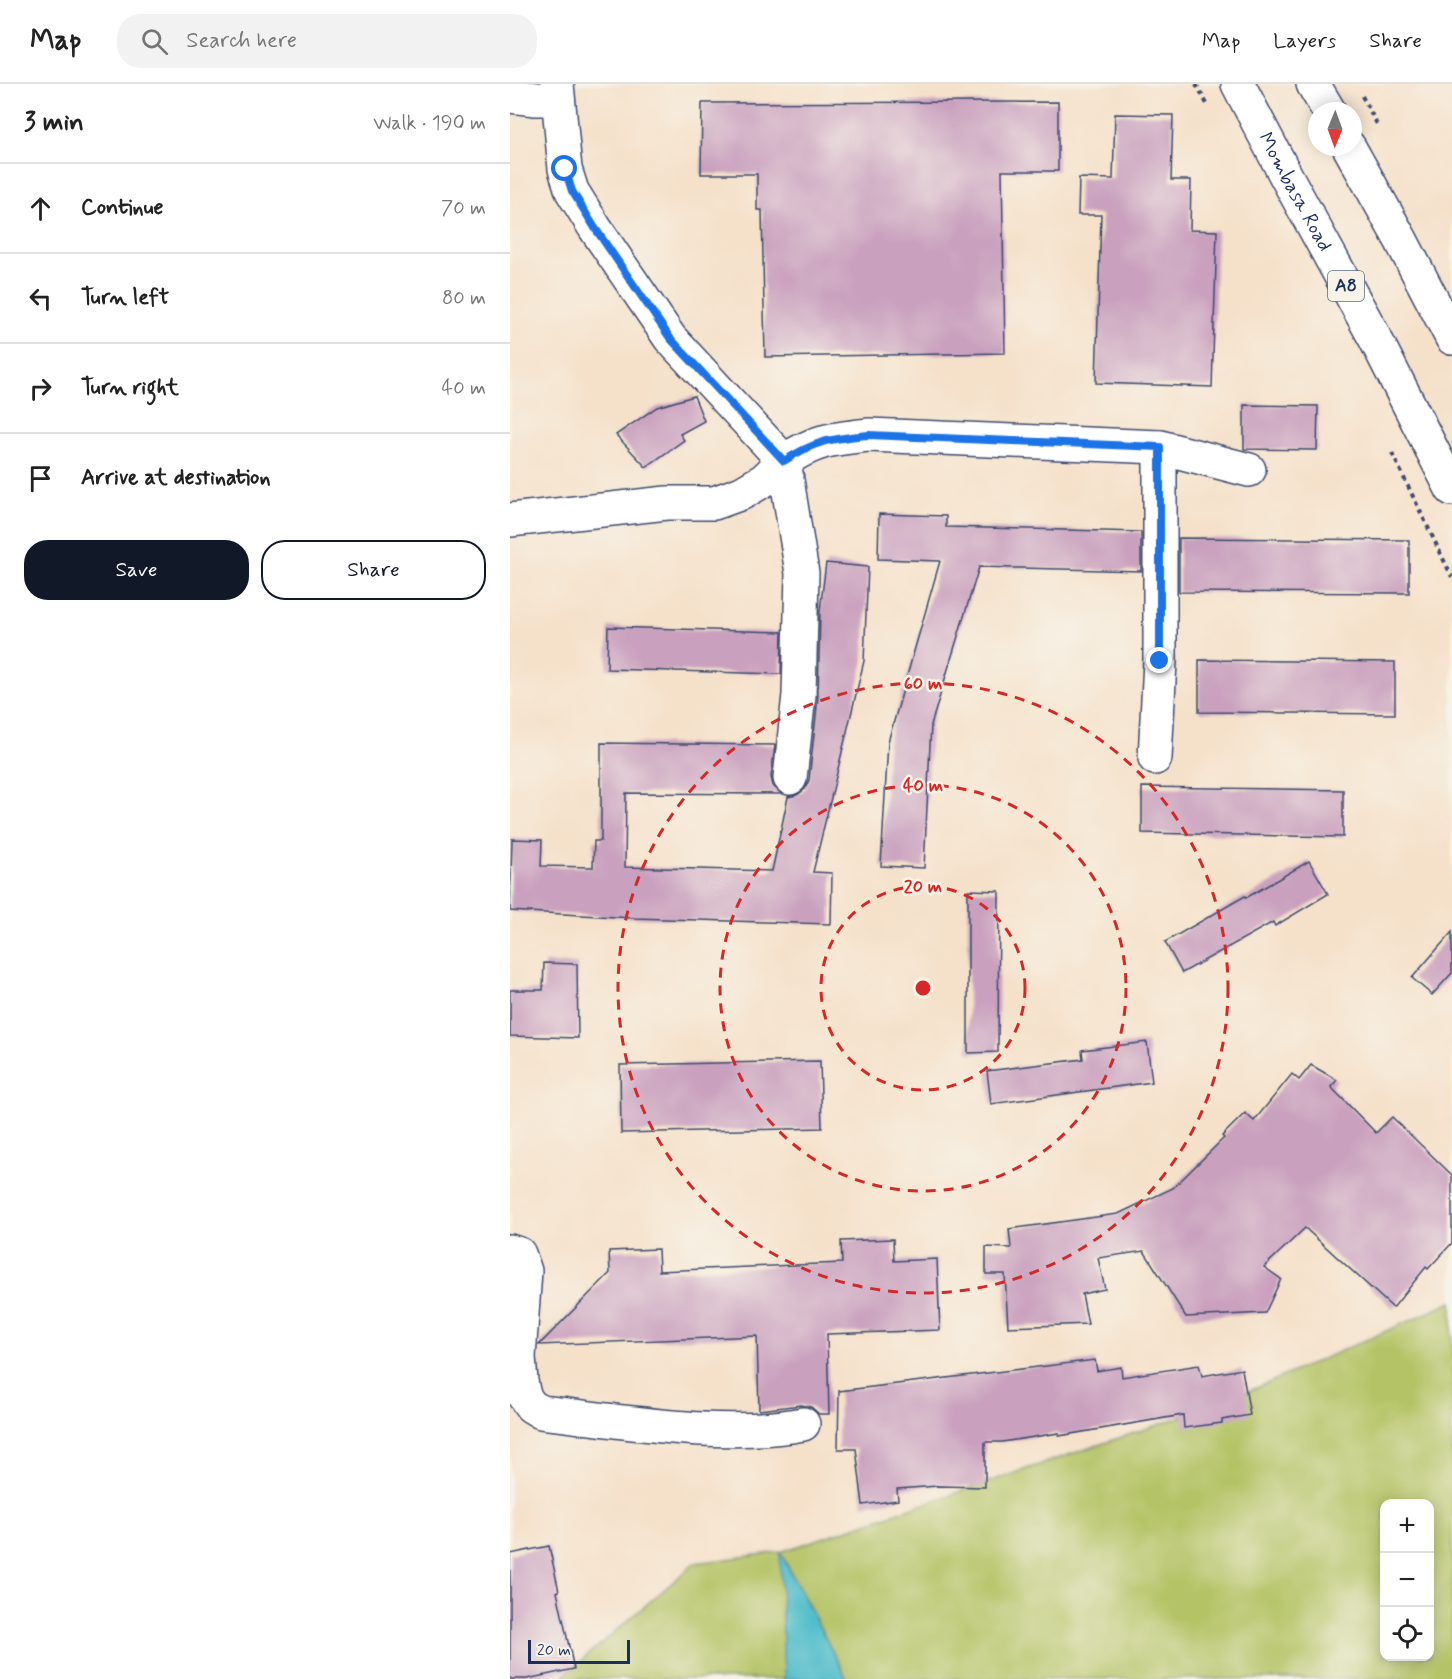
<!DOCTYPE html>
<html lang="en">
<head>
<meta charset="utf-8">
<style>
	:root { --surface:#fff; --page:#f2f2f2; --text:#222; --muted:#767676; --line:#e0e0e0; --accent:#111827 }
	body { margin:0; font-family:Mynerve,sans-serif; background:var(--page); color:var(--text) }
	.controls { position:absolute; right:18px; bottom:18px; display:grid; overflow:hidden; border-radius:12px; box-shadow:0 3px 15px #0003 }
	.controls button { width:54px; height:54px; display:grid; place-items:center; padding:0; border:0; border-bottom:2px solid var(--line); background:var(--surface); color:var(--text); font:30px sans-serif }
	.compass { position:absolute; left:798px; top:18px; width:54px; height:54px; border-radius:50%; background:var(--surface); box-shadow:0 3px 15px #0003; rotate:181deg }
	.scale { position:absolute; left:18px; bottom:15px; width:102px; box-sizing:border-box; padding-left:6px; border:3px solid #1b2f5e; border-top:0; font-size:16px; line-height:21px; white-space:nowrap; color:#1b2f5e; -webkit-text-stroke:4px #f7f3e8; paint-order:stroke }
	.stop { position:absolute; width:18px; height:18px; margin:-14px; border:4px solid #1a73e8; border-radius:50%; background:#fff }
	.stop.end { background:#1a73e8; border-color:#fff; box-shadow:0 2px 6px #0008 }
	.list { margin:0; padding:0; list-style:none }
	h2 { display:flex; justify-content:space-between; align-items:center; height:78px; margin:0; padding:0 24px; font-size:26px }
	h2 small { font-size:20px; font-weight:400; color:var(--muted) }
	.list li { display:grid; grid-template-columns:39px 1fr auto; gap:18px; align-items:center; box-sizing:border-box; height:90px; padding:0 24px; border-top:2px solid var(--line) }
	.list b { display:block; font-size:22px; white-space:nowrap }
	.list em { font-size:20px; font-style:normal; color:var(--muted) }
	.actions { display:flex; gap:12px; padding:18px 24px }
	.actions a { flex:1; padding:14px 0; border:2px solid var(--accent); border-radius:24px; text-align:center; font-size:21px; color:var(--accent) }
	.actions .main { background:var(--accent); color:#fff }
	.icon { flex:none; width:33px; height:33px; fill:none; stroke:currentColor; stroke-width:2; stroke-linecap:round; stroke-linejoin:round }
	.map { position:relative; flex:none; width:942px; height:1595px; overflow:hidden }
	header { display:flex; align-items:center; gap:36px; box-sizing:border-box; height:84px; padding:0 30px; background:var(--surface); border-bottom:2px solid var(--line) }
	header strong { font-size:28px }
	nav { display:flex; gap:33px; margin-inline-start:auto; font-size:21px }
	.search { width:420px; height:54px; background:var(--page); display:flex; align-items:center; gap:15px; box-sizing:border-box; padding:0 21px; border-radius:24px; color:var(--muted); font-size:22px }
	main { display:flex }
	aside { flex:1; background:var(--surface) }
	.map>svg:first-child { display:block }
</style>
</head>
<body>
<header>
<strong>Map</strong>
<div class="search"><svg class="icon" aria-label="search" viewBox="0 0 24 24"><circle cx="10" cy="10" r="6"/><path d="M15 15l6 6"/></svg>Search here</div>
<nav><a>Map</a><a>Layers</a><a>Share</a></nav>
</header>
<main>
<aside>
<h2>3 min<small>Walk · 190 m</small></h2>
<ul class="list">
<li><svg class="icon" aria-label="ahead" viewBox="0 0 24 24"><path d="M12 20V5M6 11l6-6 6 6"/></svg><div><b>Continue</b></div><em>70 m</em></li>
<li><svg class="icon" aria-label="left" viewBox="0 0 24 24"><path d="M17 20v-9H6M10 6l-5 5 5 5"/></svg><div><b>Turn left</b></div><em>80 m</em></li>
<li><svg class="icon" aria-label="right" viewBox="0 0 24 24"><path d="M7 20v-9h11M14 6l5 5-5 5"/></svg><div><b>Turn right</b></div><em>40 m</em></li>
<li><svg class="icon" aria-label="arrive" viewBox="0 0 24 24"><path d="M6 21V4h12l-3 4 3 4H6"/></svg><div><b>Arrive at destination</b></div></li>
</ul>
<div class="actions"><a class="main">Save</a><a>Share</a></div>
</aside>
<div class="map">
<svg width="942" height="1595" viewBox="0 0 942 1595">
	<rect width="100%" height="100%" fill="#f7f3e8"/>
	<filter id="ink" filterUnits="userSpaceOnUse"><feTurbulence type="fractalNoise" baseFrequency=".0167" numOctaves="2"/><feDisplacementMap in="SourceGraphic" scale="12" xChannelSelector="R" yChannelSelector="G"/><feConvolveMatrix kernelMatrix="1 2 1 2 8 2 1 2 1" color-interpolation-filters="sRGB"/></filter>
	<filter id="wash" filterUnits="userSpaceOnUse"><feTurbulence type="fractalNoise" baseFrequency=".008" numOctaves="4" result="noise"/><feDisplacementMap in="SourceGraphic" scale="24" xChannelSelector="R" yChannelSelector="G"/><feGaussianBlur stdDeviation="1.35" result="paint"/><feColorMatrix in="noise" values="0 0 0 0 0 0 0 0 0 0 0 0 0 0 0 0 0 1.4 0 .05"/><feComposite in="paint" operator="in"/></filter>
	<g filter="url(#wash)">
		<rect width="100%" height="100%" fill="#f5e1ca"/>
		<path fill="#b4c365" stroke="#687962" stroke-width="1.5" fill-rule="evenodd" d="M 942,1218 L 942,1595 L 337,1595 L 271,1469 L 274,1595 L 50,1595 L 185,1479 L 270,1468 L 710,1320 ZM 874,1420 L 920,1420 L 920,1572 L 874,1572 Z"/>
		<path fill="#51bdcb" stroke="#367694" stroke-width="1.5" d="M 270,1468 L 337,1595 L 274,1595 Z"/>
		<g id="blocks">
			<g fill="#c9a0be">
				<path d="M 548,18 L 548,87 L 492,87 L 495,269 L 255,273 L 252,126 L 247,126 L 247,90 L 191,90 L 192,19 Z"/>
				<path d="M 605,30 L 663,31 L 661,96 L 681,96 L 680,146 L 707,147 L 702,303 L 586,299 L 591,131 L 568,131 L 569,94 L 603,95 Z"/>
				<path d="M 184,312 L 194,337 L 170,350 L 174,356 L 136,383 L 106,351 L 147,323 Z"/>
				<path d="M 734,321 L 808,322 L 807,366 L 734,365 Z"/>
				<path d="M 369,430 L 436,432 L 436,443 L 631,448 L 631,487 L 469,483 L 421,641 L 414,784 L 371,782 L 378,658 L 430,477 L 368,475 Z"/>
				<path d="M 669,454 L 899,456 L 899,509 L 669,508 Z"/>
				<path d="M 316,479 L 358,483 L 354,577 L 303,788 L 322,789 L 321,840 L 124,834 L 0,827 L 2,755 L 32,756 L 31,782 L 83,783 L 84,757 L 91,757 L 91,659 L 265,661 L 261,693 L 263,702 L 272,710 L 116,709 L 115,783 L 262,787 L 278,713 L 287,711 L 295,705 L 299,696 L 308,613 L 310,527 Z"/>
				<path d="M 98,543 L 272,548 L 271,590 L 97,585 Z"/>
				<path d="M 689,576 L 885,578 L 885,630 L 689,628 Z"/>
				<path d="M 632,703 L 833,706 L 833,753 L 632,749 Z"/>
				<path d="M 799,777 L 818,810 L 765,842 L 763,838 L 672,889 L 655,858 L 735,812 L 736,814 Z"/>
				<path d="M 458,806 L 489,807 L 488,968 L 458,969 Z"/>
				<path d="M 942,848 L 942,889 L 922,911 L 902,894 Z"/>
				<path d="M 34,879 L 67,880 L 68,954 L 0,952 L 0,906 L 33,906 Z"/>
				<path d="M 637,958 L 642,998 L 481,1020 L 477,987 L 573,975 L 572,966 Z"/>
				<path d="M 310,977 L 312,1044 L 111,1049 L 110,981 Z"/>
				<path d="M 801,981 L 827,996 L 821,1003 L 866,1049 L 882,1033 L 942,1091 L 942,1159 L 918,1185 L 916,1183 L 883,1224 L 795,1144 L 754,1183 L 771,1195 L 755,1229 L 676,1233 L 634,1167 L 588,1174 L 595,1205 L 572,1210 L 578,1240 L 498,1243 L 495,1190 L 476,1190 L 476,1163 L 501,1164 L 499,1145 L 608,1130 L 663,1104 L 714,1054 L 712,1052 L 735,1029 L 744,1037 L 782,990 L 789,996 Z"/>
				<path d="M 383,1155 L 384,1177 L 427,1175 L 430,1246 L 317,1250 L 319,1330 L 309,1330 L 301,1323 L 291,1321 L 249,1326 L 247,1252 L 29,1261 L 100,1189 L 99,1167 L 148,1165 L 149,1187 L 332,1179 L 331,1157 Z"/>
				<path d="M 585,1276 L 587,1287 L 611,1283 L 612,1293 L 689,1281 L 692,1292 L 732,1285 L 740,1331 L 712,1336 L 712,1339 L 674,1344 L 673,1331 L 549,1352 L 549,1349 L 492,1358 L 475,1358 L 475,1403 L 428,1402 L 387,1405 L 388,1416 L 353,1421 L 346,1365 L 328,1365 L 329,1307 Z"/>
				<path d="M 39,1462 L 49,1507 L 47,1508 L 64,1585 L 17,1595 L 0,1595 L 0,1470 Z"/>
			</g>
		</g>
	</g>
	<g filter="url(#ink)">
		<use href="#blocks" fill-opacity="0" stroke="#3c4a6e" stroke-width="1.5"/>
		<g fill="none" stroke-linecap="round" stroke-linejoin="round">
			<defs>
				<g id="minor">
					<path d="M 0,12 L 26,15 L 47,15"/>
					<path d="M 0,436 L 157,419 L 204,419 L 232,409 L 254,396 L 274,377 L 160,254 L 85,144 L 62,107 L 55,85 L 47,0"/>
					<path d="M 645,674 L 650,577 L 650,363"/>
					<path d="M 280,694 L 289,611 L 292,489 L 274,377 C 306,356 321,355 359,351 L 650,363 L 739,386"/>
					<path d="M 0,1167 L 9,1170 L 15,1187 L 9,1273 L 11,1297 L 14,1312 L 21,1322 L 31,1328 C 112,1337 213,1355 293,1340"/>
				</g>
				<g id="highway">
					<path id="s1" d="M 728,0 L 776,92 L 865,254 L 942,405"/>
					<path d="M 803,0 L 819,27"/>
					<path d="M 839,63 L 891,156 L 942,254"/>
				</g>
			</defs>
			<use href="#minor" stroke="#3c4a6e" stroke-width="36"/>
			<use href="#highway" stroke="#3c4a6e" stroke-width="36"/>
			<g stroke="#3c4a6e" stroke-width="4" stroke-dasharray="4.5 4.5" stroke-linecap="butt">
				<path d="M 686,0 L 697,20"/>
				<path d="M 852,12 L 868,42"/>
				<path d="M 882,369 L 942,493"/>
			</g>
			<use href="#minor" stroke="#fff" stroke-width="33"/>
			<use href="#highway" stroke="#fff" stroke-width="33"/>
		</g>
	</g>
	<g fill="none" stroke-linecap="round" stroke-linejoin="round" filter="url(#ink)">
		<path stroke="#1a73e8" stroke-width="8" d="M 55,85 L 62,107 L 85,144 L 160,254 L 274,377 C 306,356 321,355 358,351 L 650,363 L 650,577"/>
	</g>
	<g fill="none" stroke="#d62828" stroke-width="3" stroke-dasharray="10 8">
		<circle cx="413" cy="904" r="102"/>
		<circle cx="413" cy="904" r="203"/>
		<circle cx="413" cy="904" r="305"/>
	</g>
	<g text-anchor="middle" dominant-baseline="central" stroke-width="5" stroke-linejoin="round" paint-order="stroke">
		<rect fill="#f7f3e8" stroke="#5d6a87" stroke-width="1.5" x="818" y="187" width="36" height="30" rx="4.5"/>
		<g font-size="18" font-weight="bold" fill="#1b2f5e">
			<text x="836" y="202">A8</text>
		</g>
		<g font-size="20" fill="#1b2f5e" stroke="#f7f3e8">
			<text stroke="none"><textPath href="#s1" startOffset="122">Mombasa Road</textPath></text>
		</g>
	</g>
	<circle cx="413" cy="904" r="9" fill="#d62828" stroke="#f7f3e8" stroke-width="3"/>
	<g font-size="18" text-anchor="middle" font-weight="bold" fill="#d62828" stroke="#f7f3e8" stroke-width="5" stroke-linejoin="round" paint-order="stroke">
		<text x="413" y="605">60 m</text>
		<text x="413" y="707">40 m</text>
		<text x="413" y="808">20 m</text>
	</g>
</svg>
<div class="controls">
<button>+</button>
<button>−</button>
<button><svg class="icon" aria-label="locate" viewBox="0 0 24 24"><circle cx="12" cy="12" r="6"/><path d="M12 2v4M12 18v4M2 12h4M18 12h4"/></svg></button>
</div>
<svg class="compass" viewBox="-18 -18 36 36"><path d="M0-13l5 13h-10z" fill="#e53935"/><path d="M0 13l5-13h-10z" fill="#767676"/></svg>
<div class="scale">20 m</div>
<div class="stop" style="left:55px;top:85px"></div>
<div class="stop end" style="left:650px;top:577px"></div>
</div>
</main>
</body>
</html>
